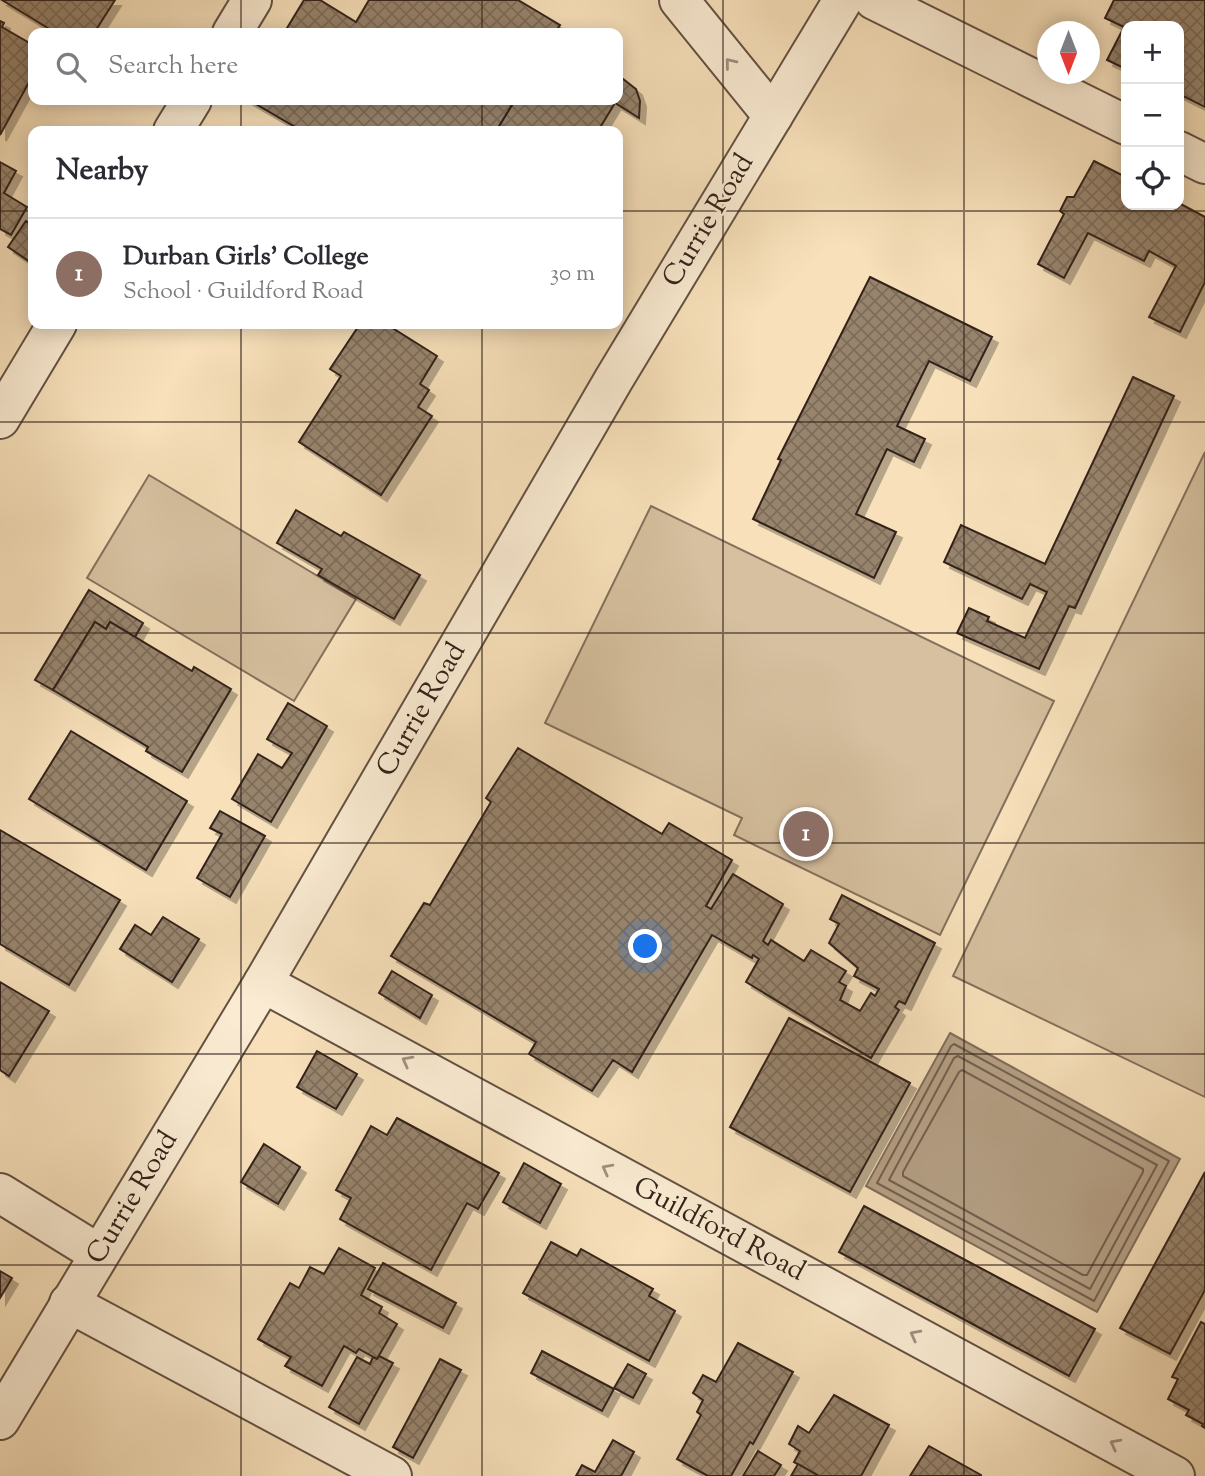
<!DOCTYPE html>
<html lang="en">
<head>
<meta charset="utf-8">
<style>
	:root { --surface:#fff; --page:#f7f7f7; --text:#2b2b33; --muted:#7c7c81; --line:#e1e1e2; --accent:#8f2418 }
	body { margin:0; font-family:"Sorts Mill Goudy",serif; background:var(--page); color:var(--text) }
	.controls { position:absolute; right:21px; top:21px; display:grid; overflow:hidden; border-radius:14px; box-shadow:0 4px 18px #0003 }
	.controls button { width:63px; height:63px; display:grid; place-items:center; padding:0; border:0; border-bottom:2px solid var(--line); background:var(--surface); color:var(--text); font:35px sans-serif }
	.compass { position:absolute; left:1037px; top:21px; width:63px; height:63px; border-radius:50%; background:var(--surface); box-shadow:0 4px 18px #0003; rotate:180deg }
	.you { position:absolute; left:646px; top:947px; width:24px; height:24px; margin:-18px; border:5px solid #fff; border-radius:50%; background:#1a73e8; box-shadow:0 0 0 10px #1a73e833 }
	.badge { display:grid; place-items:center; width:46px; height:46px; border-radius:50%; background:var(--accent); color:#fff; font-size:23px; font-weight:700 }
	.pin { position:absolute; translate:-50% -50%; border:4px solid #fff; box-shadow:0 2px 7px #0006 }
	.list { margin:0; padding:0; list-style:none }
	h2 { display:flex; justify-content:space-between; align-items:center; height:91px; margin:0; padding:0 28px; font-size:30px }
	h2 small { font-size:23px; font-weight:400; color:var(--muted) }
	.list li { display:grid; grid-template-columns:46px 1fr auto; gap:21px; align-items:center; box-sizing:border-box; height:112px; padding:0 28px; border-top:2px solid var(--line) }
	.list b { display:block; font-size:26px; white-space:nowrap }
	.list p { margin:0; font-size:23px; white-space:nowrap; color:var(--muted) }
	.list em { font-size:23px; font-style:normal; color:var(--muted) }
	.icon { flex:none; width:38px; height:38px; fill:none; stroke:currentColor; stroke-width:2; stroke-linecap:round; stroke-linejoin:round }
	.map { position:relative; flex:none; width:1205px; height:1476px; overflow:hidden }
	.search { position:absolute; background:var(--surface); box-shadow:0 4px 18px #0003; left:28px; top:28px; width:595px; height:77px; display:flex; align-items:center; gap:18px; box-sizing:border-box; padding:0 24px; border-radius:14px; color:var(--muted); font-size:26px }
	.panel { position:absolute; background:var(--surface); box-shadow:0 4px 18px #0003; left:28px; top:126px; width:595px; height:203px; border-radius:14px }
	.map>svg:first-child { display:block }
</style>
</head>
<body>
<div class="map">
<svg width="1205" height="1476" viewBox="0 0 1205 1476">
	<defs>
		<pattern id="building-cross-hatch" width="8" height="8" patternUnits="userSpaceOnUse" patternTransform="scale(1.75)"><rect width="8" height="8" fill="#98846d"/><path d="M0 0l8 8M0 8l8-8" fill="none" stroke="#7d6c59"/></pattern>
		<filter id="shadow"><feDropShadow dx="6" dy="6" stdDeviation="0" flood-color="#0004"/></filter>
	</defs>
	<rect width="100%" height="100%" fill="#f7e0ba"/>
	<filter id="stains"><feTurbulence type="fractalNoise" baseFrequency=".00286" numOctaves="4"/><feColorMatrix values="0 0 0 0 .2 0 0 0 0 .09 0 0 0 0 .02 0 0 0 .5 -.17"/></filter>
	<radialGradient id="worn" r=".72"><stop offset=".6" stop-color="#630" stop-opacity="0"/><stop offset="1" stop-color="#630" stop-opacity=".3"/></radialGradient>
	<g fill="#d6c09f" stroke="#84705c" stroke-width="2">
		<path d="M 1205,452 L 1205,1097 L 953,976 Z"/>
		<path d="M 149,475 L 356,599 L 294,701 L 87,578 Z"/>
		<path d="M 651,506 L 1054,701 L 940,935 L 734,835 L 742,818 L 545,723 Z"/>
	</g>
	<path fill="#b49f84" stroke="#806d5a" stroke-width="2" d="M 950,1033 L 1180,1159 L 1097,1312 L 866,1186 Z"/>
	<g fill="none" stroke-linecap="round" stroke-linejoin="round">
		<g stroke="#73604f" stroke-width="2">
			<path d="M 954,1044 L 1169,1161 L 1094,1301 L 877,1183 L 951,1046 Z"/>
			<path d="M 958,1056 L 1157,1165 L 1090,1289 L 889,1180 L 954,1058 Z"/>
			<path d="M 962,1070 L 1143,1169 L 1143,1172 L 1087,1275 L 1083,1275 L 903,1176 L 903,1172 L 959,1072 Z"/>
		</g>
	</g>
	<g fill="url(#building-cross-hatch)" stroke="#32211a" stroke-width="2" filter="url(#shadow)">
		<path d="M 2,0 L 115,0 L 94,33 L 56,33 Z"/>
		<path d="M 304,0 L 320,0 L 356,22 L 369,0 L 518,0 L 560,25 L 555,33 L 284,33 Z"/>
		<path d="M 1114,0 L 1205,0 L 1205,107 L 1179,94 L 1179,26 L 1126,26 L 1126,69 L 1107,60 L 1124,27 L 1105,18 Z"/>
		<path d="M 0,21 L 4,23 L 2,27 L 33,45 L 33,75 L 0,135 Z"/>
		<path d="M 618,75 L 636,89 L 640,101 L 639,118 L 615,103 L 598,131 L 496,131 L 515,100 L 618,100 Z"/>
		<path d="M 249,100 L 515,100 L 496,131 L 302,131 Z"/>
		<path d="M 1094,161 L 1126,177 L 1126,205 L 1179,203 L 1205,217 L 1205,282 L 1180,332 L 1149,317 L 1176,266 L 1149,251 L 1144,261 L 1088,233 L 1064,278 L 1038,264 L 1064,214 L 1060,211 L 1067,197 L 1074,197 Z"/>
		<path d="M 0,162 L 16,171 L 4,193 L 27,207 L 11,235 L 0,229 Z"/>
		<path d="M 26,221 L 33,226 L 33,264 L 8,247 Z"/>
		<path d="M 870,277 L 992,337 L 970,381 L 929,361 L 897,426 L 925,439 L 914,462 L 887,449 L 856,514 L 896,532 L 874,578 L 753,519 L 781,460 L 778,459 Z"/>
		<path d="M 360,324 L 386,324 L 437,356 L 420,384 L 429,390 L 418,407 L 432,416 L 381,495 L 299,442 L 341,376 L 330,369 Z"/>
		<path d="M 1133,377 L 1174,396 L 1075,608 L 1069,606 L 1039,669 L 957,633 L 969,608 L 989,617 L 987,621 L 1025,638 L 1047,592 L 1030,584 L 1022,599 L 944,562 L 961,525 L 1045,564 Z"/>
		<path d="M 296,510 L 341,536 L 344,532 L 420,575 L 394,619 L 318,575 L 322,569 L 277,543 Z"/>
		<path d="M 89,590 L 143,623 L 135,637 L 110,622 L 106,629 L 95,622 L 53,690 L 35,680 Z"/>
		<path d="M 95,622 L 106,629 L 110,622 L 192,671 L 194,667 L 231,689 L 182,772 L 146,751 L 148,747 L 53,690 Z"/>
		<path d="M 288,703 L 327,726 L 271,822 L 232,799 L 258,754 L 282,768 L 292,753 L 267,739 Z"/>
		<path d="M 71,731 L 187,801 L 146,870 L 29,799 Z"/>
		<path d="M 518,748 L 662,834 L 669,823 L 732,860 L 706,906 L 711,909 L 733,874 L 783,904 L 763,941 L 768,945 L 771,940 L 804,961 L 811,950 L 846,971 L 839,982 L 846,986 L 840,1000 L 860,1011 L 871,993 L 875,996 L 879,989 L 854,976 L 858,968 L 829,943 L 839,924 L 830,919 L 842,895 L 935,943 L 905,1004 L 899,1001 L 895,1007 L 899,1010 L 871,1058 L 746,982 L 759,959 L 753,955 L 752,958 L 712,935 L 632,1072 L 613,1060 L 592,1091 L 529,1054 L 536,1042 L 391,956 L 424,903 L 430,905 L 491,802 L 486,798 Z"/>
		<path d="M 220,811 L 265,836 L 230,897 L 197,878 L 222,834 L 210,828 Z"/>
		<path d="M 0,830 L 120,900 L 69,985 L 0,944 Z"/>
		<path d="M 163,917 L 199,939 L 172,982 L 120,949 L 135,925 L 151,935 Z"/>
		<path d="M 392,971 L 432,995 L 420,1018 L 379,993 Z"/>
		<path d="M 0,982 L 49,1011 L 9,1076 L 0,1070 Z"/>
		<path d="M 789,1018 L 910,1083 L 850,1192 L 730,1127 Z"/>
		<path d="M 317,1051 L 357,1074 L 336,1109 L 297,1087 Z"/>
		<path d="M 397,1118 L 499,1173 L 478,1209 L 467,1203 L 431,1270 L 340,1219 L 351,1198 L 336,1190 L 371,1126 L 387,1135 Z"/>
		<path d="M 264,1144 L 300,1167 L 278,1204 L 241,1182 Z"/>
		<path d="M 524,1163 L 561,1184 L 540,1223 L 503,1202 Z"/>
		<path d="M 1205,1172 L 1205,1290 L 1170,1354 L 1120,1328 Z"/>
		<path d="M 864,1206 L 1095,1329 L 1069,1376 L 839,1252 Z"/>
		<path d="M 551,1242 L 577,1256 L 581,1249 L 653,1289 L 649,1296 L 675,1311 L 649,1361 L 523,1293 Z"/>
		<path d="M 339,1248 L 375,1268 L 361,1295 L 382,1307 L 379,1313 L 397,1324 L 377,1359 L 359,1349 L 356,1353 L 344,1346 L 322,1386 L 285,1366 L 291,1357 L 258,1339 L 290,1283 L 299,1288 L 310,1267 L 324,1274 Z"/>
		<path d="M 383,1263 L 456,1303 L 443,1328 L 368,1289 Z"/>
		<path d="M 0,1271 L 12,1278 L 0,1298 Z"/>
		<path d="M 1201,1322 L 1205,1324 L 1205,1428 L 1202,1426 L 1203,1424 L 1186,1415 L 1189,1410 L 1168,1399 L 1178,1379 L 1172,1377 Z"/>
		<path d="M 738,1343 L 793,1372 L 753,1444 L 750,1442 L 731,1476 L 708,1476 L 677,1459 L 701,1415 L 697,1412 L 703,1400 L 693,1393 L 703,1375 L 716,1382 Z"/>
		<path d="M 542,1351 L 614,1389 L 602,1411 L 531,1373 Z"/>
		<path d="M 379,1356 L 393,1363 L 359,1424 L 329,1407 L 357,1357 L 370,1364 L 373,1357 L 377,1359 Z"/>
		<path d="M 440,1359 L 461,1370 L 413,1458 L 393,1447 Z"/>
		<path d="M 628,1364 L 646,1374 L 633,1398 L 614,1388 Z"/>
		<path d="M 834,1395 L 889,1425 L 861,1476 L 819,1476 L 794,1462 L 800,1451 L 789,1444 L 798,1426 L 809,1433 Z"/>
		<path d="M 613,1440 L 634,1452 L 621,1476 L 576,1476 L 582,1465 L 595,1472 Z"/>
		<path d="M 929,1446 L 981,1475 L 981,1476 L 910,1476 Z"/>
		<path d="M 758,1451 L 781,1465 L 774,1476 L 743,1476 Z"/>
		<path d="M 798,1464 L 819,1476 L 791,1476 Z"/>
	</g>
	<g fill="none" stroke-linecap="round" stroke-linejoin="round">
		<defs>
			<g id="minor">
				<path d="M 679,0 L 773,116"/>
				<path d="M 874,0 L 1126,125"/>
				<path d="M 232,33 L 252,0"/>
				<path d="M 173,131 L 192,100"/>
				<path d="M 1179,151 L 1205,164"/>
				<path d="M 0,419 L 57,324"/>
				<path d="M 263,983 L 1175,1476"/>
				<path d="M 0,1193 L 99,1254"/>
				<path d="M 69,1303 L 392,1476"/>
				<path d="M 0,1420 L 263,983 L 614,379 L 843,0"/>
			</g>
		</defs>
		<use href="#minor" stroke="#635142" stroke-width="42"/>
		<use href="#minor" stroke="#faebd2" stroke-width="38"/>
	</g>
	<defs><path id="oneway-chevron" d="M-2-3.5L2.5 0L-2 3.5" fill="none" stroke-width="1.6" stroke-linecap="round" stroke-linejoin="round" transform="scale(1.75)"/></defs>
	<g stroke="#a0907f">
		<use href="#oneway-chevron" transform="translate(730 63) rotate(-129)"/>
		<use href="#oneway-chevron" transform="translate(407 1061) rotate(-152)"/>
		<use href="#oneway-chevron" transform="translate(607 1169) rotate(-152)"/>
		<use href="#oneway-chevron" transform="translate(915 1335) rotate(-152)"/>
		<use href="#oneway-chevron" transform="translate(1115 1444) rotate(-152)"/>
	</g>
	<path fill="none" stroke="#32211a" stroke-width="2" stroke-opacity="0.55" d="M 241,0 L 241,33M 482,0 L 482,33M 723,0 L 723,1476M 964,0 L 964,1476M 241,100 L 241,131M 482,100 L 482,131M 0,211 L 33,211M 618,211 L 1205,211M 241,324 L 241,1476M 482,324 L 482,1476M 0,422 L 1205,422M 0,633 L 1205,633M 0,843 L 1205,843M 0,1054 L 1205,1054M 0,1265 L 1205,1265"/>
	<g text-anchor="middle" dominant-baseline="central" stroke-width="5" stroke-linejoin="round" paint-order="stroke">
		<g font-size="28" fill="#32211a" stroke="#faebd2">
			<text transform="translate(709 221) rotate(-59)">Currie Road</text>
			<text transform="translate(422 710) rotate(-60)">Currie Road</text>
			<text transform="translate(133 1198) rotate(-59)">Currie Road</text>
			<text transform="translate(719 1230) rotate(28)">Guildford Road</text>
		</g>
	</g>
	<rect width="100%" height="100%" filter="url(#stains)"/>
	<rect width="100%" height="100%" fill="url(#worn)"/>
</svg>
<div class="controls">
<button>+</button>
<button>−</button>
<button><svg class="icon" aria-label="locate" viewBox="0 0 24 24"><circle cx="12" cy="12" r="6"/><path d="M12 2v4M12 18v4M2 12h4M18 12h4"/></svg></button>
</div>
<svg class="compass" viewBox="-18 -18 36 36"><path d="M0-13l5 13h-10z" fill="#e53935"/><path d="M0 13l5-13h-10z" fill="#7c7c81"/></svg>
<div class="you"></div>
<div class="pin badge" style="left:806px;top:834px;background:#8d6e63">1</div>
<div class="search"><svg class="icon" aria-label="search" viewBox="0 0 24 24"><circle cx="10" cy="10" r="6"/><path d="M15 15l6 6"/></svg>Search here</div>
<section class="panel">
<h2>Nearby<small></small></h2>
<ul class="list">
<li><span class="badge" style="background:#8d6e63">1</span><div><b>Durban Girls' College</b><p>School · Guildford Road</p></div><em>30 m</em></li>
</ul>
</section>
</div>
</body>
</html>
